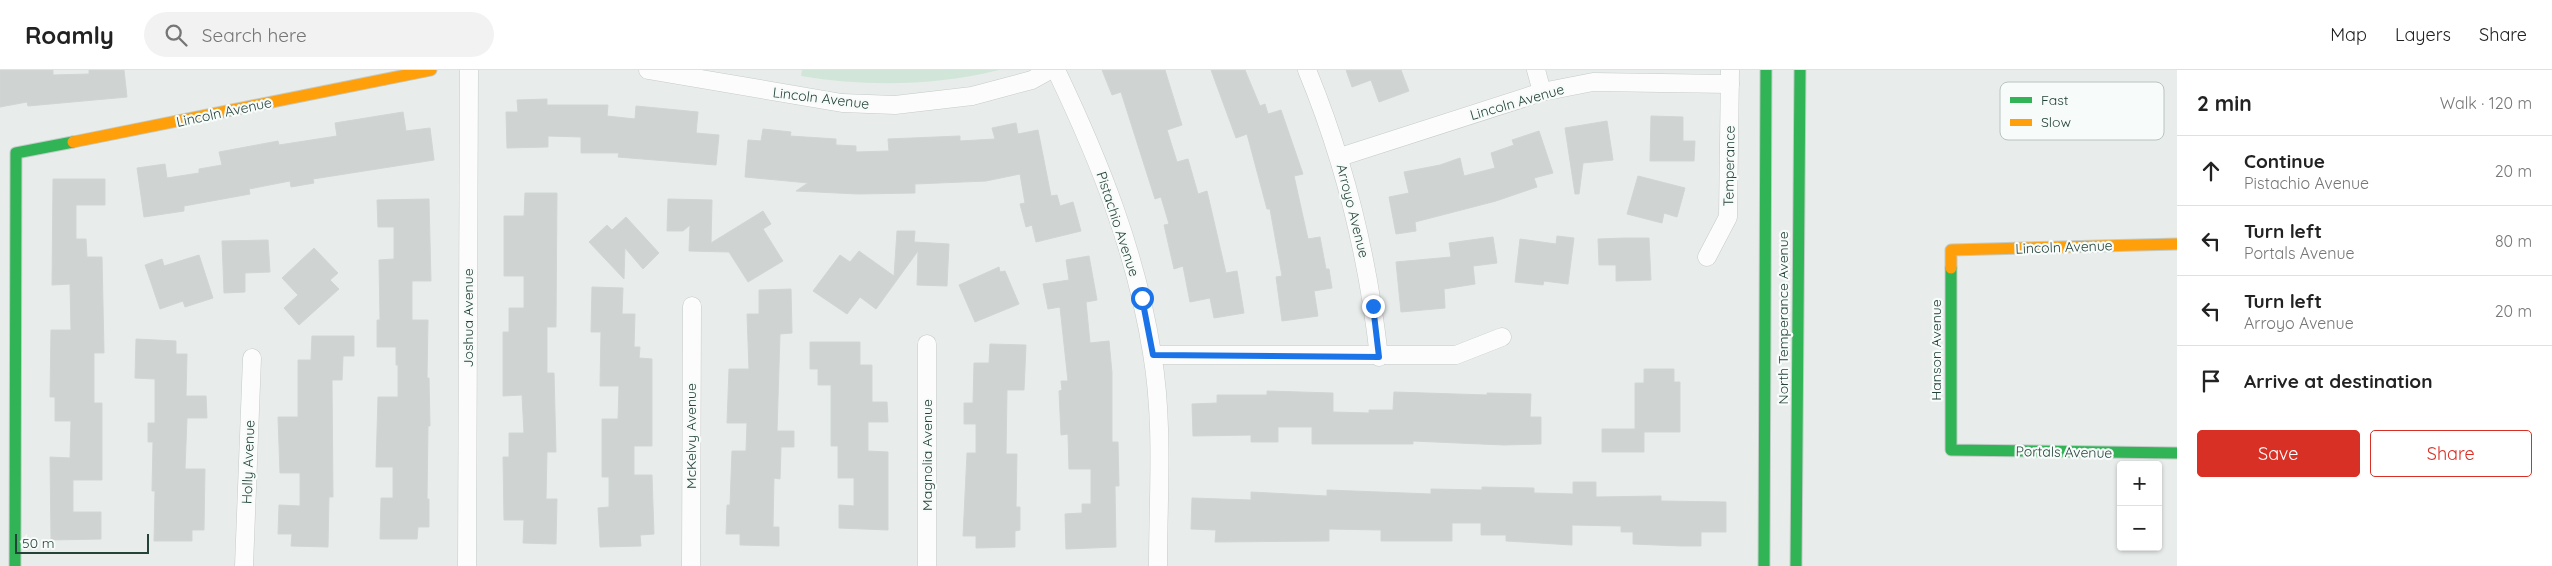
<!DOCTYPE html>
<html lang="en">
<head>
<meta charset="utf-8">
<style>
	:root { --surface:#fff; --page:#f2f2f2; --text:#222; --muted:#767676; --line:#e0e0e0; --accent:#d93025 }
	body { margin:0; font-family:Quicksand,sans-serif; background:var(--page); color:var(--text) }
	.controls { position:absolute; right:15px; bottom:15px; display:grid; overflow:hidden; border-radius:5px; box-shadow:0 1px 4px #0004 }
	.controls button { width:45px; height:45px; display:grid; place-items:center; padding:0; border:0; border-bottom:1px solid var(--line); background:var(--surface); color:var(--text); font:25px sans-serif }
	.scale { position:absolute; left:15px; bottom:12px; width:134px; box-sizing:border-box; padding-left:5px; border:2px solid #24423a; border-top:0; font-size:14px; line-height:18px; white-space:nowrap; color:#24423a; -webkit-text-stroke:4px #f7fbf9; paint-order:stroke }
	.stop { position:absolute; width:15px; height:15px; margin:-11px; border:4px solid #1a73e8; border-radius:50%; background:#fff }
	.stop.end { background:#1a73e8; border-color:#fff; box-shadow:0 1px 5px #0008 }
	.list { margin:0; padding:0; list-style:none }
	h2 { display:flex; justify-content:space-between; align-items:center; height:65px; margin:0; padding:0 20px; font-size:21px }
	h2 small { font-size:16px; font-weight:400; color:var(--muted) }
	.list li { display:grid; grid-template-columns:32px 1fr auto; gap:15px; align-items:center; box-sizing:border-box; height:70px; padding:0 20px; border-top:1px solid var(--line) }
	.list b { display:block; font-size:19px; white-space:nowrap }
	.list p { margin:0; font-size:16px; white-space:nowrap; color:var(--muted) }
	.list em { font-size:16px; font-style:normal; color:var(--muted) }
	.actions { display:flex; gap:10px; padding:15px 20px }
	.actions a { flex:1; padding:11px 0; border:1px solid var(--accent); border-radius:5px; text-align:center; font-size:18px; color:var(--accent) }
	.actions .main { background:var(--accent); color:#fff }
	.icon { flex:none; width:28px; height:28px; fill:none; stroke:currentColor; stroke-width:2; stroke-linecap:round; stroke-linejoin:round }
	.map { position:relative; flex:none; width:2177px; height:496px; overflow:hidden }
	header { display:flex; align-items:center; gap:30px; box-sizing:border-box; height:70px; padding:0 25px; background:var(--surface); border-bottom:1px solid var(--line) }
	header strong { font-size:24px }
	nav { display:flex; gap:28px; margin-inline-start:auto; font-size:18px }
	.search { width:350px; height:45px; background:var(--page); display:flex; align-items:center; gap:12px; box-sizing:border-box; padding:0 18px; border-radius:28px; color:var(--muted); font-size:19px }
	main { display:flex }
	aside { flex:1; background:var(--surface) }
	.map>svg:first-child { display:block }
</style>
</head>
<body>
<header>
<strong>Roamly</strong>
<div class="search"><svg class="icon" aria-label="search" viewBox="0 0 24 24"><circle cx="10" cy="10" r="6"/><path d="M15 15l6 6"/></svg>Search here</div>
<nav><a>Map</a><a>Layers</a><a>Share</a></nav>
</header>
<main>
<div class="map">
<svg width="2177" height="496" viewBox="0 0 2177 496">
	<rect width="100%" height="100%" fill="#e8edeb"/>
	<path fill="#d1e6d8" d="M 802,0 L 999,0 C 934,16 867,17 801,6 Z"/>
	<g fill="#cfd4d2" stroke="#d1d6d4">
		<path d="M 0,0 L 53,0 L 53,5 L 89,4 L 89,0 L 124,0 L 127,27 L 28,36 L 27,32 L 0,37 Z"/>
		<path d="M 1102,0 L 1165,0 L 1182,55 L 1167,60 L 1177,92 L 1188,89 L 1198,124 L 1207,121 L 1226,203 L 1237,201 L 1244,243 L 1214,248 L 1210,228 L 1190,232 L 1183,196 L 1174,199 L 1164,155 L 1169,154 L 1161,127 L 1155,129 L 1121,22 L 1112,25 Z"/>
		<path d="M 1211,0 L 1245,0 L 1260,36 L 1265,34 L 1268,44 L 1281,40 L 1303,104 L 1294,106 L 1308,169 L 1320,167 L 1326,199 L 1329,199 L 1332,218 L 1314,221 L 1318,246 L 1282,251 L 1276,207 L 1282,206 L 1270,139 L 1267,139 L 1247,64 L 1236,68 Z"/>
		<path d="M 1346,0 L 1401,0 L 1409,21 L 1379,32 L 1371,10 L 1352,17 Z"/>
		<path d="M 547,29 L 547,35 L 608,35 L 607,46 L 635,49 L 636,36 L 698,42 L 696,63 L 719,65 L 716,95 L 618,87 L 619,83 L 581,83 L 581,67 L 548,66 L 548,77 L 507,78 L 506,42 L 518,42 L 517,30 Z"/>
		<path d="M 403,42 L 406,61 L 430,58 L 434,90 L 313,109 L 314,113 L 291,117 L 290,111 L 249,119 L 250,124 L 184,136 L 184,141 L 144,147 L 137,98 L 165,94 L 167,108 L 199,103 L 199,99 L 222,95 L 219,82 L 278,71 L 279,75 L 337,66 L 335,53 Z"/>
		<path d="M 1651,46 L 1683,47 L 1683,71 L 1695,71 L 1694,91 L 1650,91 Z"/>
		<path d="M 1607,51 L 1613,90 L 1583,93 L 1579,124 L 1575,124 L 1565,58 Z"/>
		<path d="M 1016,53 L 1018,64 L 1038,60 L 1051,126 L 1057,125 L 1060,136 L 1073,132 L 1081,161 L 1036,172 L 1032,155 L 1026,157 L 1020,134 L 1025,133 L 1020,104 L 986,111 L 915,114 L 915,123 L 858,124 L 796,121 L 808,113 L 745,107 L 748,70 L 761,71 L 763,59 L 791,62 L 790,66 L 836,69 L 836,75 L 856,76 L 856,82 L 889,81 L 888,69 L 960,66 L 960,71 L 995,69 L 992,58 Z"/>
		<path d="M 1539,61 L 1553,103 L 1534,108 L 1537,117 L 1496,131 L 1415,152 L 1416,161 L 1396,164 L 1389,127 L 1409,123 L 1404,102 L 1440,95 L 1460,88 L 1464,106 L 1495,98 L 1491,83 L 1514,75 L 1512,70 Z"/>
		<path d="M 1638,106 L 1685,118 L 1677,147 L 1664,143 L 1662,153 L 1627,144 Z"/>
		<path d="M 53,109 L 105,109 L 105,135 L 76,135 L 76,169 L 86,169 L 87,187 L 102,187 L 104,283 L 94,283 L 94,333 L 102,333 L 102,410 L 73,410 L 73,442 L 101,442 L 101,469 L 51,470 L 50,387 L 70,388 L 71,351 L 55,351 L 55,327 L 50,327 L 51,260 L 71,260 L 70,214 L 52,215 Z"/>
		<path d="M 525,123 L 557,123 L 556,257 L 547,257 L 547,303 L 554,303 L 556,382 L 547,382 L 546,429 L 557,429 L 556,474 L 523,473 L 524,450 L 504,450 L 503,387 L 509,387 L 509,363 L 524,363 L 522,325 L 503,326 L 503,262 L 509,262 L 509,238 L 524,238 L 524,206 L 504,206 L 504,146 L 524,146 Z"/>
		<path d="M 429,129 L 431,211 L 412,211 L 412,250 L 428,250 L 427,308 L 429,308 L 430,356 L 428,356 L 427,429 L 429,429 L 429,457 L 418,457 L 417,469 L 380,469 L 381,428 L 393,428 L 393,397 L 376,397 L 378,327 L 398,327 L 398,295 L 396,295 L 396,277 L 377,277 L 377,250 L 380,250 L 379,190 L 394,189 L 394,157 L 378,157 L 377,130 Z"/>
		<path d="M 668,129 L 712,130 L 711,173 L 763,141 L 771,154 L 763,159 L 783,191 L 748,212 L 729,182 L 689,181 L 690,155 L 683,161 L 667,161 Z"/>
		<path d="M 626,147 L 659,183 L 643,199 L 625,178 L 624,209 L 589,172 L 607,155 L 612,160 Z"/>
		<path d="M 897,161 L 915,161 L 914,172 L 949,174 L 947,216 L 917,215 L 918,181 L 876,239 L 860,227 L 847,244 L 813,221 L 840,185 L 850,192 L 859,181 L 894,206 Z"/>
		<path d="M 1557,166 L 1574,168 L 1568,214 L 1544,211 L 1543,215 L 1515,212 L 1520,169 L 1556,174 Z"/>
		<path d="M 1493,167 L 1497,193 L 1473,196 L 1475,214 L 1444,219 L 1445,238 L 1401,242 L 1396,192 L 1451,187 L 1449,173 Z"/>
		<path d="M 1625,168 L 1649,168 L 1651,210 L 1616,211 L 1616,195 L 1599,195 L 1598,169 Z"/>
		<path d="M 268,170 L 270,202 L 245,203 L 245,222 L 224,223 L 222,171 Z"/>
		<path d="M 314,178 L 338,203 L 330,210 L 339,219 L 299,255 L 284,238 L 298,225 L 282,208 Z"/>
		<path d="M 199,185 L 213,228 L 185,237 L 183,231 L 160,239 L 145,195 L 162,189 L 164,196 Z"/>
		<path d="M 1089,186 L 1097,230 L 1086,232 L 1090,273 L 1109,271 L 1112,303 L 1112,372 L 1118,372 L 1119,416 L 1115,416 L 1116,477 L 1066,479 L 1065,444 L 1082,443 L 1082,434 L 1091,434 L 1091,399 L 1069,399 L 1068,364 L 1061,365 L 1059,321 L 1062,320 L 1061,311 L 1068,311 L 1060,237 L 1048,239 L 1043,214 L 1069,210 L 1066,190 Z"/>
		<path d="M 999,197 L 1000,202 L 1005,201 L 1019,234 L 975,252 L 959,215 Z"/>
		<path d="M 592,217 L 623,218 L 622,244 L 635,244 L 634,277 L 640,277 L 639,288 L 652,289 L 652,376 L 634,376 L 634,405 L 652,405 L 654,464 L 640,465 L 641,476 L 600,477 L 598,438 L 609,437 L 609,407 L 602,407 L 602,349 L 618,349 L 619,316 L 600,316 L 601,262 L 591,262 Z"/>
		<path d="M 791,219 L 792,263 L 780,264 L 777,361 L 794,361 L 794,377 L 781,377 L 780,409 L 774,408 L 773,457 L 779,457 L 779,476 L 740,475 L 740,464 L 726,464 L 727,435 L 730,435 L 732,381 L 746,381 L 747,353 L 727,353 L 729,299 L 749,299 L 747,244 L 759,244 L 759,220 Z"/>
		<path d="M 312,266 L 354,266 L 354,286 L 343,286 L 342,310 L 332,310 L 333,427 L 329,427 L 328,477 L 291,476 L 292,464 L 278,464 L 279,435 L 300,436 L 300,403 L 280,403 L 278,347 L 298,347 L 298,290 L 311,290 Z"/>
		<path d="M 136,269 L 176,271 L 176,284 L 187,284 L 186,326 L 206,326 L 207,348 L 187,348 L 185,399 L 205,399 L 204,460 L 192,460 L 192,471 L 154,471 L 155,421 L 152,421 L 153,372 L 148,372 L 148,353 L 155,353 L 155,309 L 135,308 Z"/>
		<path d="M 810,272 L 860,272 L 860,295 L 872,295 L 872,332 L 887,332 L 888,352 L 868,352 L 868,381 L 888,382 L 888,460 L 839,458 L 839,435 L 854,436 L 854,408 L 838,408 L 838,376 L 831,376 L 831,315 L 818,315 L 818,299 L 810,299 Z"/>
		<path d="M 990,274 L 1026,275 L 1024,320 L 1007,320 L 1006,384 L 1017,384 L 1016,437 L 1020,437 L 1020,460 L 1015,461 L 1015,477 L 976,478 L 976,466 L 963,466 L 967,383 L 976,383 L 976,354 L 964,354 L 964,333 L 973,333 L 974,293 L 989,293 Z"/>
		<path d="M 1644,299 L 1674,299 L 1674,312 L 1680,312 L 1680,362 L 1644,362 L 1644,382 L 1602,382 L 1602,359 L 1635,359 L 1635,313 L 1644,313 Z"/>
		<path d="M 1267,321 L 1333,323 L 1333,342 L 1369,343 L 1369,340 L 1393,340 L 1394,322 L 1487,325 L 1487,323 L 1531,324 L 1530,347 L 1541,347 L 1541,374 L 1504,375 L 1413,371 L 1413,374 L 1312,374 L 1312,357 L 1278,357 L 1278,372 L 1251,372 L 1251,365 L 1193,366 L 1192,334 L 1217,333 L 1217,325 L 1267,325 Z"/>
		<path d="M 1573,412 L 1596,412 L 1596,427 L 1661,426 L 1661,431 L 1726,432 L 1726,462 L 1701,462 L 1701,476 L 1682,476 L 1633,474 L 1633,462 L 1621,462 L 1621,456 L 1572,455 L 1572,475 L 1506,471 L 1506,465 L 1481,465 L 1481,453 L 1452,453 L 1452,471 L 1381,471 L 1381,460 L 1329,459 L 1329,471 L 1215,472 L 1216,460 L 1191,459 L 1192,428 L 1251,430 L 1251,422 L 1327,426 L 1327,420 L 1431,424 L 1431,419 L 1482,420 L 1482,417 L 1534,418 L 1534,423 L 1573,424 Z"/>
	</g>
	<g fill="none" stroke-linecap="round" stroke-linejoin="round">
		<defs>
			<g id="street">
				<path d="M 648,0 L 842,33 L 895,35 L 972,26 L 1032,10 L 1050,0"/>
				<path d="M 1056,0 C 1100,92 1136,182 1152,283 C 1164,353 1158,426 1158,496"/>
				<path d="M 1307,0 C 1345,92 1368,187 1379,287"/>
				<path d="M 1536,0 L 1542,22"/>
				<path d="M 1340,87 L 1542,22 L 1593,12 L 1730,14"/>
				<path d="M 1707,187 L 1728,147 L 1730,0"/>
				<path d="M 1153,285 L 1456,285 L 1502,267"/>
				<path d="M 244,496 L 252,288"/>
				<path d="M 467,496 L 469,0"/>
				<path d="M 691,496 L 692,236"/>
				<path d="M 927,496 L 927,274"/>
			</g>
			<g id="fast">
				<path d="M 1951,198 L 1951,380 L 2177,383"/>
				<path d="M 15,496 L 16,83 L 73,72"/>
				<path d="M 1764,496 L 1766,0"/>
				<path d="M 1796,496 L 1800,0"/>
			</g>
			<g id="slow">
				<path d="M 73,72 L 431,0"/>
				<path d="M 1951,198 L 1951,180 L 2177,174"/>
			</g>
		</defs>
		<use href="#street" stroke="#c5cac8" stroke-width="19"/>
		<use href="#fast" stroke="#c3cbc8" stroke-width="13"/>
		<use href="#slow" stroke="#c3cbc8" stroke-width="13"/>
		<use href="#street" stroke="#fcfcfc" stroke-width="18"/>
		<use href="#fast" stroke="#30b455" stroke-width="11"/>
		<use href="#slow" stroke="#ff9f0a" stroke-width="11"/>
	</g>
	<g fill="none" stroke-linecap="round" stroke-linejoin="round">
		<path stroke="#1a73e8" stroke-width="6" d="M 1142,228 L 1153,285 L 1379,287 L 1373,236"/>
	</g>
	<g text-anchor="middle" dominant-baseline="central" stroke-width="4.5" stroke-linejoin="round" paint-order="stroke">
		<g font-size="14" fill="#24423a" stroke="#f7fbf9">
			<text transform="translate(821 28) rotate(7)">Lincoln Avenue</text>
			<text transform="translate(1517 32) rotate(-16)">Lincoln Avenue</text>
			<text transform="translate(224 42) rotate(-12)">Lincoln Avenue</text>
			<text transform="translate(1729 96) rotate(-89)">Temperance</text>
			<text transform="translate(1353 141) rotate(76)">Arroyo Avenue</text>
			<text transform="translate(1118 154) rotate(72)">Pistachio Avenue</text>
			<text transform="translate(2064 177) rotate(-2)">Lincoln Avenue</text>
			<text transform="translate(468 248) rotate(-90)">Joshua Avenue</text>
			<text transform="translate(1783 248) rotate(-90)">North Temperance Avenue</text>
			<text transform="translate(1936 280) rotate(-90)">Hanson Avenue</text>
			<text transform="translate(691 366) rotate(-90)">McKelvy Avenue</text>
			<text transform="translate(2064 382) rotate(1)">Portals Avenue</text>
			<text transform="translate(927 385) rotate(-90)">Magnolia Avenue</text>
			<text transform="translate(248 392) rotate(-88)">Holly Avenue</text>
		</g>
	</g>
	<rect x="2000" y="12" width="164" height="58" rx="8" fill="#f7fbf9" stroke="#b8c4c0" stroke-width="1"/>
	<rect x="2010" y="27" width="22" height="6" fill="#30b455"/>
	<rect x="2010" y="49" width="22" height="7" fill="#ff9f0a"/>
	<g font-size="14" fill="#24423a">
		<text x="2041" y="35">Fast</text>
		<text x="2041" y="57">Slow</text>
	</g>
</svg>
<div class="controls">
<button>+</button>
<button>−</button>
</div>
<div class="scale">50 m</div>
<div class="stop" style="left:1142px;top:228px"></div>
<div class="stop end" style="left:1373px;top:236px"></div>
</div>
<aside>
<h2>2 min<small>Walk · 120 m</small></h2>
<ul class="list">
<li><svg class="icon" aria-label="ahead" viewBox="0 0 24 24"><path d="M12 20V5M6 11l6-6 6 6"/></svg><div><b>Continue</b><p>Pistachio Avenue</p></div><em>20 m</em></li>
<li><svg class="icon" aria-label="left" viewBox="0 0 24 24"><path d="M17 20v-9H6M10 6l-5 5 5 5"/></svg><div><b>Turn left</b><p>Portals Avenue</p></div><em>80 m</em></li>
<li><svg class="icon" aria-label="left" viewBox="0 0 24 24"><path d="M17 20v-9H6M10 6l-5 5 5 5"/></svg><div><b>Turn left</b><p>Arroyo Avenue</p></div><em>20 m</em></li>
<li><svg class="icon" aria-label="arrive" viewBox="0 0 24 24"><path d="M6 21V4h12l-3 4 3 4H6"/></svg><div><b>Arrive at destination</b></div></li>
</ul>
<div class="actions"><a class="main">Save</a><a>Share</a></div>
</aside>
</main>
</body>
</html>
